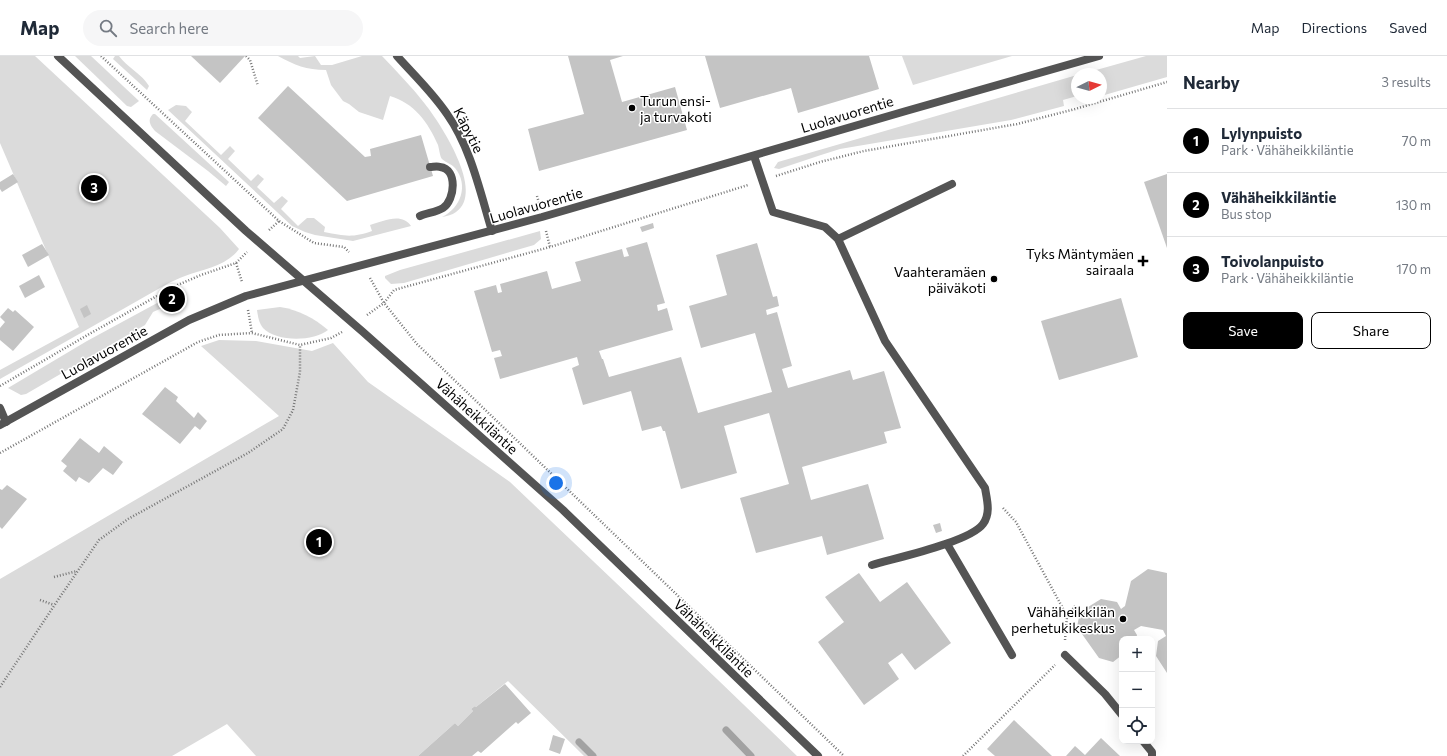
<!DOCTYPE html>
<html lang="en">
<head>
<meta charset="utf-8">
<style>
	:root { --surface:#fff; --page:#f6f6f7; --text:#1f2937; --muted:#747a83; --line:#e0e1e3; --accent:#000 }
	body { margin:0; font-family:Commissioner,sans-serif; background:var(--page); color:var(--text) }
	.controls { position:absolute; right:12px; bottom:12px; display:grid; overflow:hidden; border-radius:8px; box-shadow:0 4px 16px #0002 }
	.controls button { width:36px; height:36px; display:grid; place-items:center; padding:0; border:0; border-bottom:1px solid var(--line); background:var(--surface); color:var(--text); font:20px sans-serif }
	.compass { position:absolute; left:1071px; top:12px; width:36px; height:36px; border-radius:50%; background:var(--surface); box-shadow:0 4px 16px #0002; rotate:85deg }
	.you { position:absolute; left:556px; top:427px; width:14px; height:14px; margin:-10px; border:3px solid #fff; border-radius:50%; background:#1a73e8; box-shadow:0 0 0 6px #1a73e833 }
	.badge { display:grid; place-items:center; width:26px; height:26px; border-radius:50%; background:var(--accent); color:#fff; font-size:13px; font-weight:700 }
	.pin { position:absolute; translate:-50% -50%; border:2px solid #fff; box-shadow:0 1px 4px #0006 }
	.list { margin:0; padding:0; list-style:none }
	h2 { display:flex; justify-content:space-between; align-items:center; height:52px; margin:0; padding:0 16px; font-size:17px }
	h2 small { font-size:13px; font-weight:400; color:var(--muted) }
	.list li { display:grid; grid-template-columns:26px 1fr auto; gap:12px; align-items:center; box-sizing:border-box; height:64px; padding:0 16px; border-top:1px solid var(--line) }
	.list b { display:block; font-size:15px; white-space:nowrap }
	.list p { margin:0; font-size:13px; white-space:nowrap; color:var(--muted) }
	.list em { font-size:13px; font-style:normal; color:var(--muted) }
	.actions { display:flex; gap:8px; padding:12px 16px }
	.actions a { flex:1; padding:9px 0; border:1px solid var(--accent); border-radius:8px; text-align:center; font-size:14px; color:var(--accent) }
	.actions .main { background:var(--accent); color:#fff }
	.icon { flex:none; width:22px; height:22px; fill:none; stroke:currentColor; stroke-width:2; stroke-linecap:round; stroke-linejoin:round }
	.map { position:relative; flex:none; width:1167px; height:700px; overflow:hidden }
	header { display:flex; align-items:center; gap:24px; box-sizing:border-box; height:56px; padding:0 20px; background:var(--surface); border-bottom:1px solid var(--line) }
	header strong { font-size:19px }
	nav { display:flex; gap:22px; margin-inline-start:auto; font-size:14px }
	.search { width:280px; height:36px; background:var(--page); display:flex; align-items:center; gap:10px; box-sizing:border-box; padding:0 14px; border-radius:22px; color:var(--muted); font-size:15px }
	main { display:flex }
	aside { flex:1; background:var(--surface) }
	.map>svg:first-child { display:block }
</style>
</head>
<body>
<header>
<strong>Map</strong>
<div class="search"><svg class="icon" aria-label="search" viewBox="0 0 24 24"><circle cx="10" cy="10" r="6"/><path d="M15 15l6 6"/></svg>Search here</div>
<nav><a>Map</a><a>Directions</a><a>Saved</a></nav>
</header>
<main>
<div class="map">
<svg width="1167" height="700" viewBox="0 0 1167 700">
	<rect width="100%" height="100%" fill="#fff"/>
	<g fill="#dbdbdb">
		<path d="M 0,0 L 35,0 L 220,172 L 239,193 C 227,210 203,213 185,220 C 179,222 173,225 167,228 L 0,323 L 0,314 L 79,271 L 0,87 Z"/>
		<path d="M 75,0 L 91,0 L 139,45 L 131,51 L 127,50 Z"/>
		<path d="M 115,0 L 119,0 C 127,11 142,18 149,30 L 147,34 L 113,3 Z"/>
		<path d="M 278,0 L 298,0 L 300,2 L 315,0 L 321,9 L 332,9 L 362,0 L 382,0 C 397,16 412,31 425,48 C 440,67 486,136 456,156 C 452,159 447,160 442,161 C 461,152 469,129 455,112 C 452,108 446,107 442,103 C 440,101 439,92 438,89 C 428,66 414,47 390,40 L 383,64 L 359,56 L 349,48 L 343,45 L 331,29 L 326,14 C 306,14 295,9 278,0 Z"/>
		<path d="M 902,0 L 1012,0 L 913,29 Z"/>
		<path d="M 1146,0 L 1167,0 L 1167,21 L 1101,40 L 1101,18 L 1082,18 Z"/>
		<path d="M 1077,19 L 1077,40 L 1063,44 L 1064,50 L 1011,64 L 840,93 L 821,99 L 779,113 L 774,112 L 778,106 Z"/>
		<path d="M 176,49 L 186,50 L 192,56 L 185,65 L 221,99 L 230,90 L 235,95 L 228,103 L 251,125 L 258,118 L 264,123 L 257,131 L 274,147 L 282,140 L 288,145 L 281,153 L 298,170 L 307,162 L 314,162 L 325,171 L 324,176 C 345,180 352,182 372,175 L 370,169 C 383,165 402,156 411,170 L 353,185 L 315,179 L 305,176 L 292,170 L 168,54 Z"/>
		<path d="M 153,58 L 155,58 L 229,126 L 226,130 L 208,115 L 155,75 C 150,69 147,64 153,58 Z"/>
		<path d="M 540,175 L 541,183 L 534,189 L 404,227 L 391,228 L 385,222 L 385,220 L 400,214 Z"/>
		<path d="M 159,246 L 162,252 L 153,256 L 145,269 L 26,338 L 21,339 L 8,332 L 87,285 Z"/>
		<path d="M 280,251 C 299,254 314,262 328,274 C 313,286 276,286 263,272 C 259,267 258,261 257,254 Z"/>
		<path d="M 219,284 L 256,285 L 312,295 L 333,287 L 368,326 L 510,426 L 717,623 L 797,700 L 584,700 L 508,625 L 476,651 L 475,650 L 471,653 L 473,655 L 458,670 L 455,667 L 418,700 L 256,700 L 227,668 L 172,700 L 0,700 L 0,523 L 279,360 L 201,290 Z"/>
	</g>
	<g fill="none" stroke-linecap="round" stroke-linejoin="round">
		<g stroke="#a2a2a2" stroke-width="7">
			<path d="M 726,674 L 751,700"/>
			<path d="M 579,686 L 593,700"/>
		</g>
	</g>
	<g fill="#c4c4c4">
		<path d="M 191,0 L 245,0 L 220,27 Z"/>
		<path d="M 568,0 L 623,0 L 610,4 L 622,46 L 675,31 L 687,74 L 539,115 L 528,73 L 584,58 Z"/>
		<path d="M 705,0 L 869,0 L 879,33 L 798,57 L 791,32 L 720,52 Z"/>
		<path d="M 288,30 L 365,101 L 371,100 L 370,93 L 421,79 L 433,120 L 347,145 L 258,62 Z"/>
		<path d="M 13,118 L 18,126 L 2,136 L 0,133 L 0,126 Z"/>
		<path d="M 1167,118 L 1167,192 L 1144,126 Z"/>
		<path d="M 653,167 L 654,172 L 642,176 L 640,171 Z"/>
		<path d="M 647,186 L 665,247 L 657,249 L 658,255 L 667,252 L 673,274 L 599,295 L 602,303 L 603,303 L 609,321 L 681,301 L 698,357 L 772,336 L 755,277 L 701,292 L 689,250 L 727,239 L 716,199 L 757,187 L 773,241 L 777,240 L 779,250 L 766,254 L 767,259 L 777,256 L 792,310 L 782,313 L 788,332 L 850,314 L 853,324 L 884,315 L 901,372 L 884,376 L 887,387 L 802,411 L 811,444 L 868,428 L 884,483 L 827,499 L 822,480 L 756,497 L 740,442 L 789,428 L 769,357 L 724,370 L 737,417 L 681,433 L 665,375 L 663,375 L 661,370 L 642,375 L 631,335 L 583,349 L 572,312 L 579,309 L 577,301 L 500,323 L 494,302 L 502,300 L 500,294 L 492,296 L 474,235 L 496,229 L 498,237 L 502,236 L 500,228 L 547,215 L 552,233 L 581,225 L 575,206 L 622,193 L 624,201 L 629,200 L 626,192 Z"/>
		<path d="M 42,188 L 49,199 L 28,211 L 22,199 Z"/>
		<path d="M 39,219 L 45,231 L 25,242 L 19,230 Z"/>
		<path d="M 1121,242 L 1138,301 L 1059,324 L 1041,265 Z"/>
		<path d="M 87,249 L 91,258 L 84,262 L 80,253 Z"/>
		<path d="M 8,252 L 13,256 L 15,254 L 34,271 L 13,295 L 0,284 L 0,272 L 5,266 L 0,261 Z"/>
		<path d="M 165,331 L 178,341 L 176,345 L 194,362 L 198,356 L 207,365 L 200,374 L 195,370 L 180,388 L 142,358 Z"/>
		<path d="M 80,382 L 99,397 L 104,390 L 123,406 L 113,419 L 103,412 L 89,427 L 79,421 L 76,426 L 63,415 L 67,410 L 61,405 Z"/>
		<path d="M 7,429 L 27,443 L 2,473 L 0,471 L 0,433 L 2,434 Z"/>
		<path d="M 940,467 L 942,475 L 936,477 L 933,469 Z"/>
		<path d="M 1148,513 L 1167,517 L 1167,617 L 1156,600 L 1158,585 L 1166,580 L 1163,574 L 1141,570 L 1134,574 L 1137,579 L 1136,583 L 1122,583 L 1122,599 L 1113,606 L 1099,602 L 1077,571 L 1080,556 L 1101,543 L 1117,546 L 1121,553 L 1125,550 L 1131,525 Z"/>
		<path d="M 859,517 L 880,546 L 907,526 L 951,587 L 915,614 L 902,597 L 888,607 L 899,623 L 864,649 L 818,586 L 844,566 L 825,541 Z"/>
		<path d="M 505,628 L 531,657 L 518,668 L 516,666 L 481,697 L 478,695 L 472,700 L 418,700 L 455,667 L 458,670 L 473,655 L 471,653 L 475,650 L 476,651 Z"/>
		<path d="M 1014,664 L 1052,700 L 995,700 L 987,693 Z"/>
		<path d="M 553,679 L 565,683 L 560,698 L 549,694 Z"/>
		<path d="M 1101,682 L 1120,700 L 1066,700 L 1075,690 L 1085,699 Z"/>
	</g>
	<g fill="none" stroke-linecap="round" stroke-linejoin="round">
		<g stroke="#767676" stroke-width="2.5" stroke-dasharray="1 2" stroke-linecap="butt">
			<path d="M 101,0 L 279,165 L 314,187 L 344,191 L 349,196"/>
			<path d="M 246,0 L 250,4 L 258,30"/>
			<path d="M 776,120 L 820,106 L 864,95 L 1017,68 L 1075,53 L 1167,26"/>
			<path d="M 537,140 L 539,147"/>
			<path d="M 269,174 L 279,165"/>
			<path d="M 546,175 L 550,191"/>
			<path d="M 236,207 L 242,226"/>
			<path d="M 370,222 L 384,247 L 417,288 L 844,700"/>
			<path d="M 166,235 L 172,243"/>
			<path d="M 248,254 L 252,277"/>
			<path d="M 367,259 L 384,247 L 394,234 L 550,191 L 748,129"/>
			<path d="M 0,330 L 91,277 L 173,231 L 201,219 L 236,207 L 247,196"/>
			<path d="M 0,397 L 198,286 L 219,279 L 252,277 L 300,289 L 331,282 L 342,276"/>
			<path d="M 1003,452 L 1016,466 L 1067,560"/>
			<path d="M 54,521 L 77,515"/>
			<path d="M 40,544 L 54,549"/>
			<path d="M 1065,584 L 1067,560 L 1076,549"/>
			<path d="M 0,631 L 62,538 L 99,484 L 128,463 L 248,397 L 283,373 L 293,354 L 300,316 L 300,289"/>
			<path d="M 963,700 L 1055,609"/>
		</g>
		<g stroke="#545454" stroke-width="8">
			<path d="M 754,100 L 773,156 L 825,171 L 838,183 L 885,285 L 985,432 C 987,444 991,457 983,468 C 970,486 895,502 872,509"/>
			<path d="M 420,160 C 427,157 437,156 443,152 C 455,144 458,113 440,111 C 437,110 433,111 430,111"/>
			<path d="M 838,183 L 952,128"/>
			<path d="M 947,488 L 1012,599"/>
			<path d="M 1065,599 L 1105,638 L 1122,659"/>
			<path d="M 1143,685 L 1152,696 L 1152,700"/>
		</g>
		<g stroke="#545454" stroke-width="8">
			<path d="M 397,0 C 414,19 433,37 447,58 C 471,92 480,136 492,175"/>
			<path d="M 0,352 L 6,366"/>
		</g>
		<g stroke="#545454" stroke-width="8">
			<path d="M 58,0 L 246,175 L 363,276 L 563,454 L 818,700"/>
			<path d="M 0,369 L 189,264 L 246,240 L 542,161 L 906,55 L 1099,0"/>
		</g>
	</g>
	<g fill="#000" stroke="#fff" stroke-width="1.5">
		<circle cx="632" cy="52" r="4"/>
		<path d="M1141 199h4v4h4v4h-4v4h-4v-4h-4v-4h4z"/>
		<circle cx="994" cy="223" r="4"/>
		<circle cx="1123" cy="563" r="4"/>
	</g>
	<g text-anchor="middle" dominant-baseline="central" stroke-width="3" stroke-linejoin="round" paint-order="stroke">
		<g font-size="14" fill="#000" stroke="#fff" text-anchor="end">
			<text x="640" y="44" text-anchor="start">Turun ensi-<tspan x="640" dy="16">ja turvakoti</tspan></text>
			<text x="1134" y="197">Tyks Mäntymäen<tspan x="1134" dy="16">sairaala</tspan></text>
			<text x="986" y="215">Vaahteramäen<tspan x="986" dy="16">päiväkoti</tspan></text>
			<text x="1115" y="555">Vähäheikkilän<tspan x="1115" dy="16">perhetukikeskus</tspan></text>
		</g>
		<g font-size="14" fill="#000" stroke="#fff">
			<text transform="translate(847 58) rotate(-17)">Luolavuorentie</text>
			<text transform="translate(469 74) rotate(63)">Käpytie</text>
			<text transform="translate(536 149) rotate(-16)">Luolavuorentie</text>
			<text transform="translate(104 296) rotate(-29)">Luolavuorentie</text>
			<text transform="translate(477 360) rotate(42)">Vähäheikkiläntie</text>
			<text transform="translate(714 582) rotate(44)">Vähäheikkiläntie</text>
		</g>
	</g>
</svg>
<div class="controls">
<button>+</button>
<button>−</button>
<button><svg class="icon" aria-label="locate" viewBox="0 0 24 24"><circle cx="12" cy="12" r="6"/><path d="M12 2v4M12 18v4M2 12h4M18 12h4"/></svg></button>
</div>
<svg class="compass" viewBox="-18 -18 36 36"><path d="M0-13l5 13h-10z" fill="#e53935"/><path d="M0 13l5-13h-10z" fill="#747a83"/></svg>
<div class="you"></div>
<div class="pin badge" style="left:319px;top:486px">1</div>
<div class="pin badge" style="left:172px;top:243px">2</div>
<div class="pin badge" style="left:94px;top:132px">3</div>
</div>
<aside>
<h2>Nearby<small>3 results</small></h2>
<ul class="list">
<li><span class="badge">1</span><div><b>Lylynpuisto</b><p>Park · Vähäheikkiläntie</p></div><em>70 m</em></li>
<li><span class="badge">2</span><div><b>Vähäheikkiläntie</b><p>Bus stop</p></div><em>130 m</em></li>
<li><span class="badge">3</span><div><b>Toivolanpuisto</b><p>Park · Vähäheikkiläntie</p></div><em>170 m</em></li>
</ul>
<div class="actions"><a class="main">Save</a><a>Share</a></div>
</aside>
</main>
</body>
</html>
